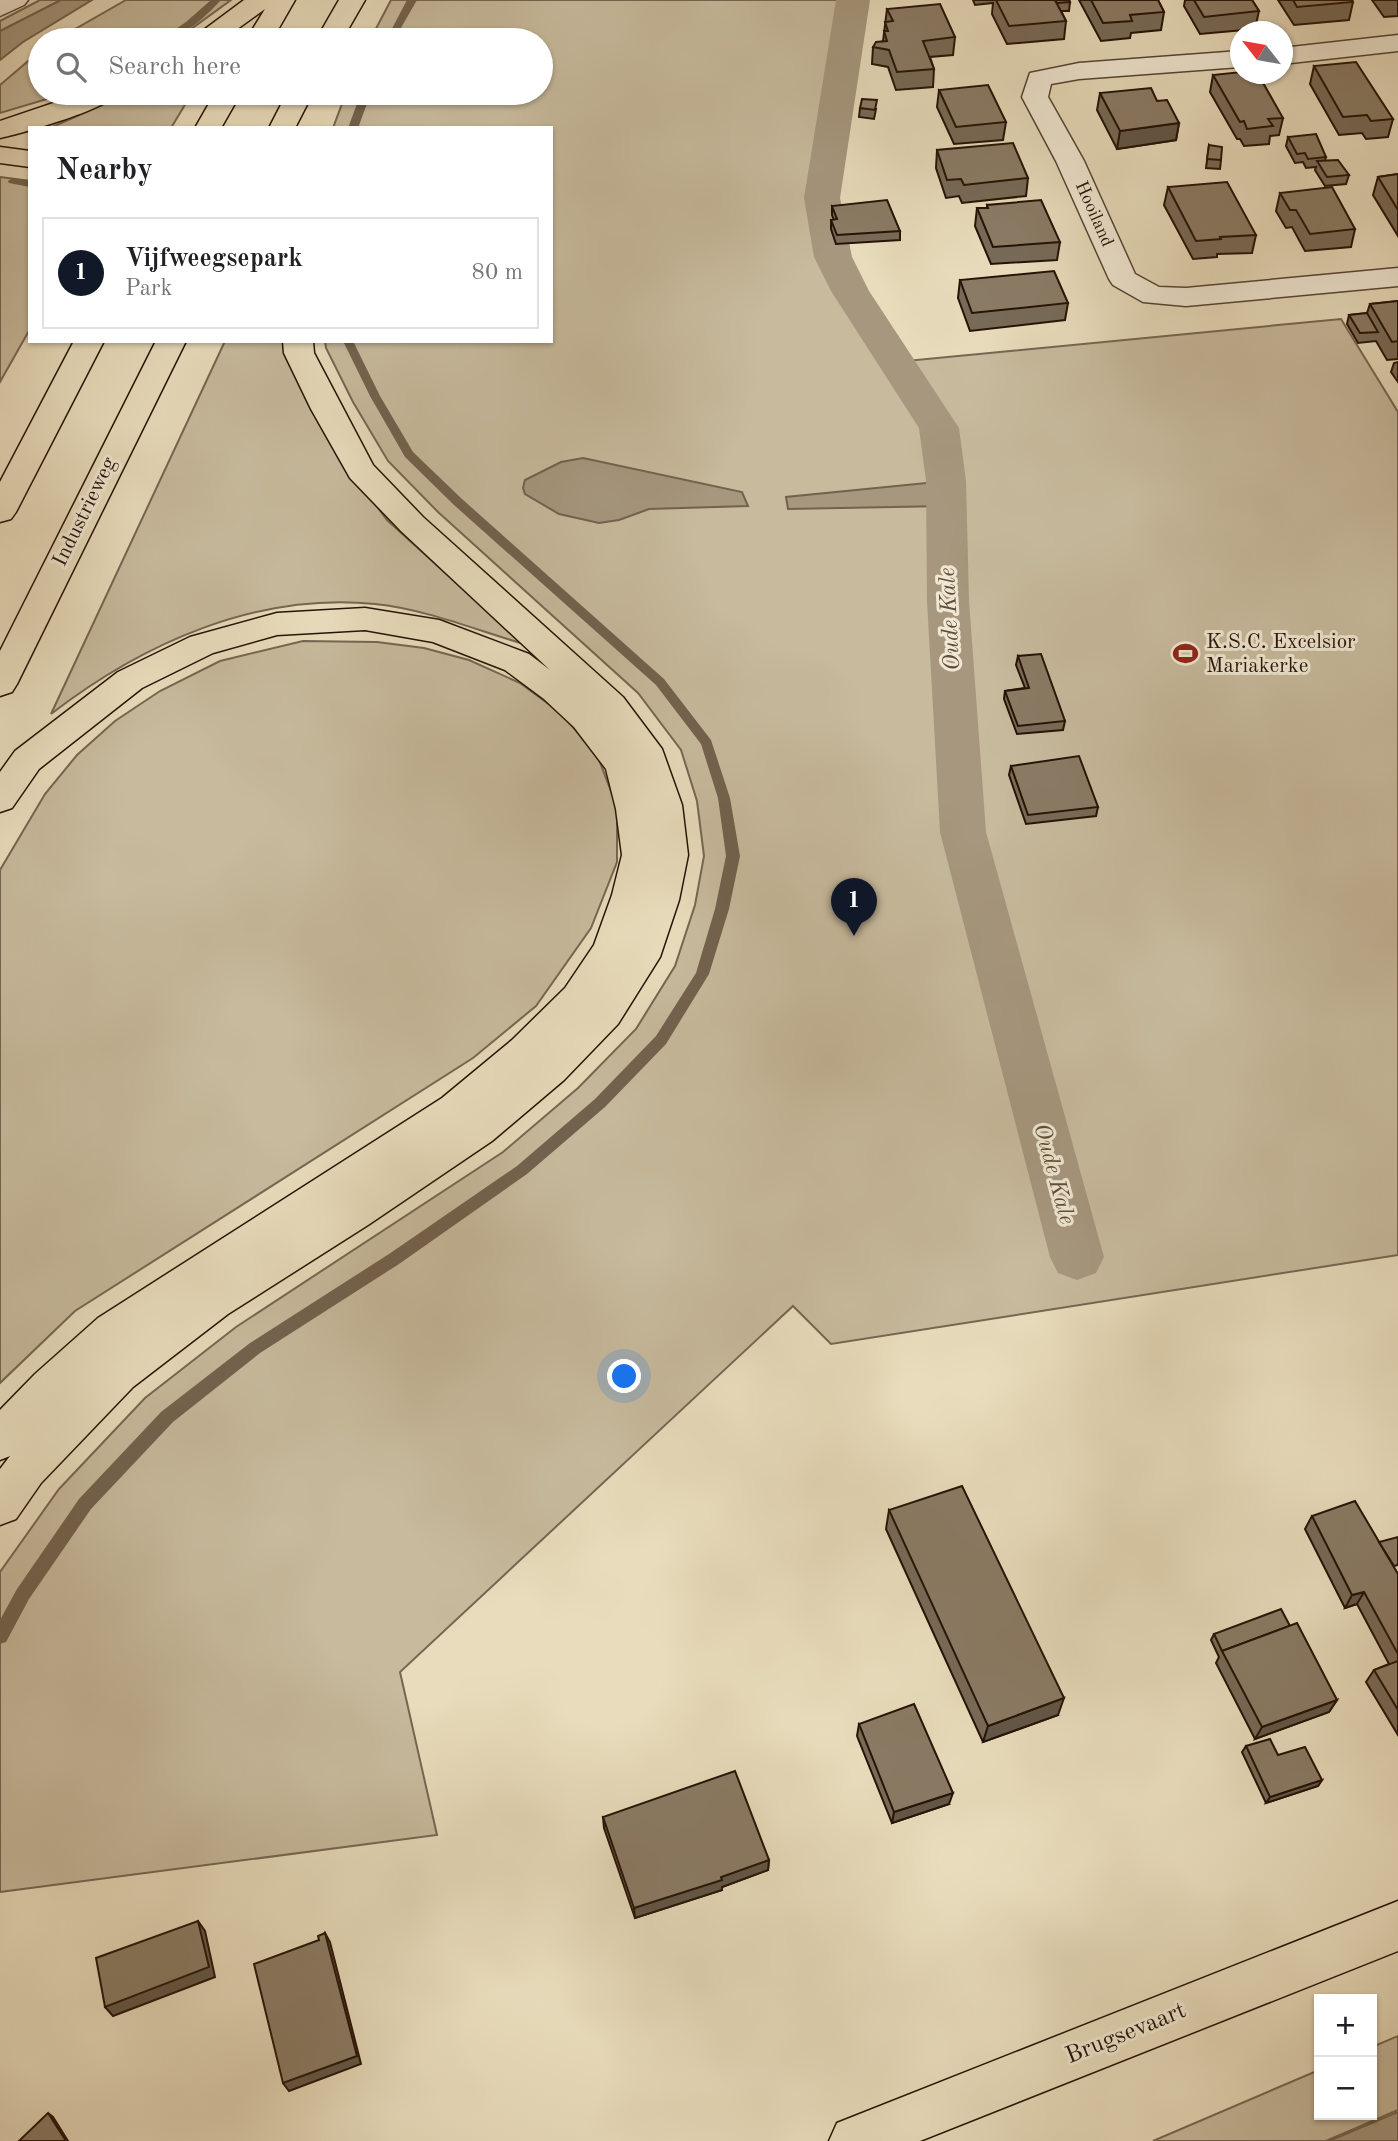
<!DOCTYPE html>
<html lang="en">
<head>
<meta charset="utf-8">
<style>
	:root { --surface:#fff; --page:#f2f2f2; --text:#202124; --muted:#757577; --line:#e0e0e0; --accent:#111827 }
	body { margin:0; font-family:"Old Standard TT",serif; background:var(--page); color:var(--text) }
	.controls { position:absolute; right:21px; bottom:21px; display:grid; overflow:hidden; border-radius:0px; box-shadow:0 2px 5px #0004 }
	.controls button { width:63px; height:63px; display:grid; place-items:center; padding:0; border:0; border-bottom:2px solid var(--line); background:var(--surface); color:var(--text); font:35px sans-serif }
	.compass { position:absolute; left:1230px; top:21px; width:63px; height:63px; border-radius:50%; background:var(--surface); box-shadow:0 2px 5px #0004; rotate:301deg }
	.you { position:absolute; left:625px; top:1377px; width:24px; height:24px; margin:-18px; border:5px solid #fff; border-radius:50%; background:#1a73e8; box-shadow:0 0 0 10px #1a73e833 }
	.badge { display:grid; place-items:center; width:46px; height:46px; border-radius:50%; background:var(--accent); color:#fff; font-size:23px; font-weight:700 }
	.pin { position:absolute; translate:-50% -58px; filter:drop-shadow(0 2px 4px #0008) }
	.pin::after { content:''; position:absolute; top:37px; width:24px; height:21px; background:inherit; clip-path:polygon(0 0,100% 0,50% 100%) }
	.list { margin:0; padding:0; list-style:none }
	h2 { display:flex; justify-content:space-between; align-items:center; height:91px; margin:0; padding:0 28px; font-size:30px }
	h2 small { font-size:23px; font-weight:400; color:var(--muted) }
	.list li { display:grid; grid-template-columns:46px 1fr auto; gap:21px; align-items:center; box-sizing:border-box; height:112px; margin:0 14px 14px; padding:0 14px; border:2px solid var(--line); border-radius:0px }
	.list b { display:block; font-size:26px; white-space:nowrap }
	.list p { margin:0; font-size:23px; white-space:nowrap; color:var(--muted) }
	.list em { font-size:23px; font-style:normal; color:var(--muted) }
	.icon { flex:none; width:38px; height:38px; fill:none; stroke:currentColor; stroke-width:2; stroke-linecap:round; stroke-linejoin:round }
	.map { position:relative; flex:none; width:1398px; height:2141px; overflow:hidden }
	.search { position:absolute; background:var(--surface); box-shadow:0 2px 5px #0004; left:28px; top:28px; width:525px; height:77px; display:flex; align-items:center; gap:18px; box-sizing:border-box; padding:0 24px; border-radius:38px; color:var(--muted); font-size:26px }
	.panel { position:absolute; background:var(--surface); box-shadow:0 2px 5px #0004; left:28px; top:126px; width:525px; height:217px; border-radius:0px }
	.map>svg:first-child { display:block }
</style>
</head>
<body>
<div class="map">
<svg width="1398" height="2141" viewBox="0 0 1398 2141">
	<rect width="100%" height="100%" fill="#e8dcbc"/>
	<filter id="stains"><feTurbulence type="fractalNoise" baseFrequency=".00286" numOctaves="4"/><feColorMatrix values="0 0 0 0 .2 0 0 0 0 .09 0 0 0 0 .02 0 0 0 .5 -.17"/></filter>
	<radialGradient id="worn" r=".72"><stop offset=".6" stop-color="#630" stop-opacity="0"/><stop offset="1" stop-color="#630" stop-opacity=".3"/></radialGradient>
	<g fill="#c7ba9d" stroke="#766652" stroke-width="2">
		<path d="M 40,0 L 61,0 L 0,31 L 0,21 Z"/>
		<path d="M 126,0 L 231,0 L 176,40 L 56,40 Z"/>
		<path d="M 391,0 L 853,0 L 822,198 L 833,257 L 850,291 L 896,362 L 1341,319 L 1398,412 L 1398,1255 L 831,1344 L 793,1306 L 400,1672 L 437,1835 L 0,1892 L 0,1572 L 59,1489 L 145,1398 L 236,1327 L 503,1152 L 578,1088 L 636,1029 L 675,966 L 695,905 L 704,856 L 697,801 L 681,750 L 638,693 L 438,512 L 388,461 L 353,402 L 326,348 L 325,341 L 551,341 L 551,128 L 333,128 L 346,93 L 541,93 L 541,40 L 370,40 Z"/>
		<path d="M 40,51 L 40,93 L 67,93 L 0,113 L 0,85 Z"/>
		<path d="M 129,93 L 192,93 L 171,128 L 50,128 Z"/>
		<path d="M 0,177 L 30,181 L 30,329 L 0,382 Z"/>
		<path d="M 225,341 L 289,341 L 299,385 L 341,458 L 387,520 L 524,644 C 476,630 425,609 375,604 C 257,592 143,643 51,714 Z"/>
		<path d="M 303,641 L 377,642 L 424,648 L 469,660 L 520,683 L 558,711 L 596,752 L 617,807 L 617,862 L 591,928 L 536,1006 L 473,1058 L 75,1311 L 0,1383 L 0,870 L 45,794 L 77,755 L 115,721 L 160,691 L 220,661 Z"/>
		<path d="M 1398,2036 L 1398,2110 L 1326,2141 L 1153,2141 L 1319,2070 L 1319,2115 L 1372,2115 L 1372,2047 Z"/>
	</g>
	<g fill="#a6977e" stroke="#72624e" stroke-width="2">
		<path d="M 61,0 L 92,0 L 23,42 L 0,60 L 0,31 Z"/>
		<path d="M 583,458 L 742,492 L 748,506 L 649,509 L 619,520 L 599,523 L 559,514 L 525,494 L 523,488 L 525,480 L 561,462 Z"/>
		<path d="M 946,481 L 946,506 L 788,509 L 786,497 Z"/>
		<path d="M 1398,2112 L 1398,2141 L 1329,2141 Z"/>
	</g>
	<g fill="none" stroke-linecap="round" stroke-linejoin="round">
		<g fill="#72624e" fill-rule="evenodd">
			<path d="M 211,0 L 221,0 C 206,16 182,40 160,40 L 186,22 Z"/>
			<path d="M 407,0 L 417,0 L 394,40 L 386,40 Z"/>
			<path d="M 361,93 L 371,93 L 358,128 L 348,128 Z"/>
			<path d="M 13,178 L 30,181 L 30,187 L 9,183 L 8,181 Z"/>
			<path d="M 343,341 L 353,341 L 380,396 L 413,452 L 462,499 L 664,679 L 711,740 L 730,798 L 740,856 L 729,909 L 709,974 L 666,1044 L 605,1107 L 527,1174 L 399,1264 L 260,1353 L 173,1422 L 91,1509 L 29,1599 L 6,1642 L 0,1644 L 0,1620 L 17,1589 L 79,1499 L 161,1412 L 250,1343 L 389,1254 L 517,1166 L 595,1099 L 656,1036 L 696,973 L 715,909 L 726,856 L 718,798 L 701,744 L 656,685 L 454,505 L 405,457 L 370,396 Z"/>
		</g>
		<path fill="#a6977e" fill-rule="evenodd" d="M 836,0 L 870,0 L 840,198 L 852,257 L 869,291 L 959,428 L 966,481 L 969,601 L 986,832 L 1104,1257 L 1096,1273 L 1077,1280 L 1058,1273 L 1050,1257 L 940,832 L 927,601 L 926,481 L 919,428 L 831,291 L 814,257 L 804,198 Z"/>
		<defs>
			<g id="street">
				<path d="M 0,0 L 28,0 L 24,5 L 0,16 Z"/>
				<path d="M 1398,35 L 1398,51 L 1282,64 L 1282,48 Z"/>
				<path d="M 1240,51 L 1240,67 L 1079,79 L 1051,84 L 1048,97 L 1084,161 L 1135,274 L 1159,287 L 1186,288 L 1398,268 L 1398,286 L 1186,306 L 1143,302 L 1113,285 L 1109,279 L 1056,161 L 1022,97 L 1030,73 L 1079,63 Z"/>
			</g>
			<path id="primary" d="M 1398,1901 L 1398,1951 L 920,2141 L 829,2141 L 837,2123 Z"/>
			<g id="highway">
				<path d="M 244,0 L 295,0 L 272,40 L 246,40 L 265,9 L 222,40 L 193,40 L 197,35 Z"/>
				<path d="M 339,0 L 365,0 L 342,40 L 316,40 Z"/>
				<path d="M 83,93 L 118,93 C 106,110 22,133 0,138 L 0,121 Z"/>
				<path d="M 215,93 L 241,93 L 221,128 L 195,128 Z"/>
				<path d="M 287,93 L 313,93 L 295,128 L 269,128 Z"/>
				<path d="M 0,147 L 30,151 L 30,167 L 0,163 Z"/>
				<path d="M 74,341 L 104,341 L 16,512 L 11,519 L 0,522 L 0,482 Z"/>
				<path d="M 156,341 L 186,341 L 17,684 L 12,692 L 0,696 L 0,651 Z"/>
				<path d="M 283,341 L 313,341 L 314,353 L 373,465 L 423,517 L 623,697 L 662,749 L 682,805 L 688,855 L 679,900 L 660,957 L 618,1024 L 564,1080 L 492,1141 L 368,1225 L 228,1314 L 133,1387 L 41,1483 L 16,1519 L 0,1525 L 0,1469 L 10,1456 L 0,1460 L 0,1410 L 35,1374 L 98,1318 L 442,1098 L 512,1040 L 565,988 L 594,945 L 612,895 L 622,855 L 616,809 L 606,769 L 574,727 L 544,699 L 505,670 L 433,642 L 365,630 L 277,635 L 213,653 L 142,688 L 39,769 L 12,808 L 0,812 L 0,772 L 15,751 L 118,672 L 190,637 L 277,613 L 365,608 L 439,620 L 529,654 L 550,670 L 401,531 L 350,478 L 311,409 L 284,353 Z"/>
			</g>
		</defs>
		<use href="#street" stroke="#564434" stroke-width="3"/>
		<use href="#primary" stroke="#251206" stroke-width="3"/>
		<use href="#highway" stroke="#251206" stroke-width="3"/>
		<use href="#street" fill="#f0e8d3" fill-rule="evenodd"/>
		<use href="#primary" fill="#e8dcbc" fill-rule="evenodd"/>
		<use href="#highway" fill="#e8dcbc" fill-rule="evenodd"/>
	</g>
	<g fill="#776a57" stroke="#251206" stroke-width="2">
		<path d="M 973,0 L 1069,0 L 1070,2 L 1069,11 L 1061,11 L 1066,21 L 1064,39 L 1007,44 L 992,14 L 993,3 L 975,5 Z"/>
		<path d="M 1079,0 L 1158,0 L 1164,12 L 1161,30 L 1131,33 L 1130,38 L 1101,41 Z"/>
		<path d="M 1185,0 L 1252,0 L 1259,11 L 1255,29 L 1200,34 L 1184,6 Z"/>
		<path d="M 1278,0 L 1352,0 L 1353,2 L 1349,20 L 1294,25 Z"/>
		<path d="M 1372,0 L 1398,0 L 1398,16 L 1384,17 Z"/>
		<path d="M 887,9 L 955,37 L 953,55 L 930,57 L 934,69 L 933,87 L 896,90 L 888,67 L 872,64 L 873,47 L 883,41 Z"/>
		<path d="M 1314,66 L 1393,119 L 1388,137 L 1366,139 L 1362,133 L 1339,135 L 1310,84 Z"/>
		<path d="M 1213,75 L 1283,118 L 1279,135 L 1270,136 L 1269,144 L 1244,146 L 1240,139 L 1237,139 L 1210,92 Z"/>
		<path d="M 939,90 L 1006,122 L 1003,140 L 954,144 L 937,107 Z"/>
		<path d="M 1100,93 L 1179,123 L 1176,140 L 1117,149 L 1097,110 Z"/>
		<path d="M 860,108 L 876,109 L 874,119 L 859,117 Z"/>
		<path d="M 1288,137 L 1326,157 L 1325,161 L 1349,175 L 1346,184 L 1325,186 L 1315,170 L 1316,167 L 1306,168 L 1303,162 L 1295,163 L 1286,146 Z"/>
		<path d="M 1209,145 L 1221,160 L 1220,169 L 1206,168 Z"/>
		<path d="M 937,150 L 1028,178 L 1026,196 L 962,203 L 959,196 L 946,198 L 936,168 Z"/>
		<path d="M 1398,174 L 1398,236 L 1373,195 L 1378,177 Z"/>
		<path d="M 1168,187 L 1256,235 L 1252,253 L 1217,254 L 1217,257 L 1193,259 L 1164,205 Z"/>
		<path d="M 1280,193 L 1355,229 L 1351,247 L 1305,251 L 1292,227 L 1286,228 L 1276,211 Z"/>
		<path d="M 987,205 L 1060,242 L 1057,260 L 991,264 L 975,226 L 977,208 L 987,208 Z"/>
		<path d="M 832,206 L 900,231 L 900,240 L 836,244 L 831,229 L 831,220 L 834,220 L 832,215 Z"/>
		<path d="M 960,280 L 1068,303 L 1065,320 L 970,331 L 958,298 Z"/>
		<path d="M 1398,301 L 1398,359 L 1387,360 L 1376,341 L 1358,343 L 1347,324 L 1349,315 L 1367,313 L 1370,304 Z"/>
		<path d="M 1398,362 L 1398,382 L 1391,372 L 1394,363 Z"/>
		<path d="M 1018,656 L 1065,721 L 1063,730 L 1017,734 L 1004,699 L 1005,691 L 1025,688 L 1016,665 Z"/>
		<path d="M 1011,766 L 1098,807 L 1096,816 L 1026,824 L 1009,775 Z"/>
		<path d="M 889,1510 L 1058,1715 L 983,1742 L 886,1529 Z"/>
		<path d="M 1312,1516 L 1396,1571 L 1398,1574 L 1398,1735 L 1366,1682 L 1374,1670 L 1389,1664 L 1357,1604 L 1345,1608 L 1305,1529 Z"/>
		<path d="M 1290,1626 L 1337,1700 L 1329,1712 L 1255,1739 L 1216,1663 L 1219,1657 L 1211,1640 L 1214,1634 Z"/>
		<path d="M 859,1724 L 949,1804 L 892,1823 L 857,1736 Z"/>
		<path d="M 1246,1746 L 1322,1780 L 1318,1786 L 1266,1803 L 1242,1752 Z"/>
		<path d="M 603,1817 L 769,1860 L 768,1870 L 722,1887 L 722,1890 L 635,1918 L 604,1828 Z"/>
	</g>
	<g fill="#615647" stroke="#251206" stroke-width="2">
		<path d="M 1179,123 L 1176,140 L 1117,149 L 1120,131 Z"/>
		<path d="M 1364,1592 L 1357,1604 L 1345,1608 L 1352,1595 Z"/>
		<path d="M 1064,1698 L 1058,1715 L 983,1742 L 988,1726 Z"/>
		<path d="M 1337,1700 L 1329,1712 L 1255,1739 L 1262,1727 Z"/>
		<path d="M 1322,1780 L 1318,1786 L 1266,1803 L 1270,1797 Z"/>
		<path d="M 953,1793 L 949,1804 L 892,1823 L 894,1812 Z"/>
		<path d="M 769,1860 L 768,1870 L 722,1887 L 722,1890 L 635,1918 L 634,1908 Z"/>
		<path d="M 198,1921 L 205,1931 L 215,1977 L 113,2016 L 105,2007 Z"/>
		<path d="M 325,1933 L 330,1942 L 361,2064 L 289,2091 L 283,2083 Z"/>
		<path d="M 48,2113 L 53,2117 L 68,2141 L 66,2141 Z"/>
	</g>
	<g fill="#8a7b65" stroke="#251206" stroke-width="2">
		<path d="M 996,0 L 1055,0 L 1066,21 L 1009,26 Z"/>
		<path d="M 1055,0 L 1069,0 L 1070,2 L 1057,3 Z"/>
		<path d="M 1091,0 L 1158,0 L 1164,12 L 1130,15 L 1132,21 L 1103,23 Z"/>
		<path d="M 1194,0 L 1252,0 L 1259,11 L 1204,17 Z"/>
		<path d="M 1293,0 L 1352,0 L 1353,2 L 1297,7 Z"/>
		<path d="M 940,4 L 955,37 L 923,41 L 934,69 L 897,72 L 889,50 L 873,47 L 876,42 L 887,41 L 884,31 L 888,31 L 885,22 L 893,21 L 887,9 Z"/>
		<path d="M 1356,62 L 1393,119 L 1371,121 L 1367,115 L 1343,117 L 1314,66 Z"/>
		<path d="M 1241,72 L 1241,74 L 1258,74 L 1283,118 L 1268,119 L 1273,126 L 1247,129 L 1244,121 L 1240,122 L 1213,75 Z"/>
		<path d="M 988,85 L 1006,122 L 956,127 L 939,90 Z"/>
		<path d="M 1151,88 L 1157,101 L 1167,100 L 1179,123 L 1120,131 L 1100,93 Z"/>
		<path d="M 862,99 L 877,100 L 875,110 L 860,108 Z"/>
		<path d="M 1316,134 L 1326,157 L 1308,159 L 1305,153 L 1297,154 L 1288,137 Z"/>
		<path d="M 1013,143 L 1028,178 L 964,185 L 961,179 L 947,180 L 937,150 Z"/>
		<path d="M 1209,145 L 1222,147 L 1221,160 L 1207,159 Z"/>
		<path d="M 1338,160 L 1349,175 L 1327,177 L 1317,161 Z"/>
		<path d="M 1398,174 L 1398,210 L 1378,177 Z"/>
		<path d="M 1227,182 L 1256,235 L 1220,237 L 1221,239 L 1196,241 L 1168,187 Z"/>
		<path d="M 1332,187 L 1355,229 L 1310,234 L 1296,210 L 1290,210 L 1280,193 Z"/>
		<path d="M 887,200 L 900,231 L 837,235 L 831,220 L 837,219 L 832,206 Z"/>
		<path d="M 1041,200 L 1060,242 L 993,247 L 977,208 L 988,208 L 987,205 Z"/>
		<path d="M 1054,271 L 1068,303 L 972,313 L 960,280 Z"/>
		<path d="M 1398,301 L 1398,341 L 1392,342 L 1370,304 Z"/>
		<path d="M 1367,313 L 1378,332 L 1360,333 L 1349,315 Z"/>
		<path d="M 1041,654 L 1065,721 L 1018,726 L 1005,691 L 1029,688 L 1018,656 Z"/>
		<path d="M 1079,756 L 1098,807 L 1028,815 L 1011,766 Z"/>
		<path d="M 962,1486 L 1064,1698 L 988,1726 L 889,1510 Z"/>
		<path d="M 1355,1501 L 1398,1574 L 1398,1654 L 1364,1592 L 1352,1595 L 1312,1516 Z"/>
		<path d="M 1398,1537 L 1398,1565 L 1394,1566 L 1379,1542 Z"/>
		<path d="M 1281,1609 L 1290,1626 L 1222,1651 L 1214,1634 Z"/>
		<path d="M 1297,1623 L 1337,1700 L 1262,1727 L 1222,1651 Z"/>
		<path d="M 1398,1661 L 1398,1710 L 1374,1670 Z"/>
		<path d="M 914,1704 L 953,1793 L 894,1812 L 859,1724 Z"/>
		<path d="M 1270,1739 L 1278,1755 L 1305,1747 L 1322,1780 L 1270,1797 L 1246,1746 Z"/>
		<path d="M 735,1771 L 769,1860 L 721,1877 L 722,1880 L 634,1908 L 603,1817 Z"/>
		<path d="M 198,1921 L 209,1967 L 105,2007 L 96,1958 Z"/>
		<path d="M 325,1933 L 357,2056 L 283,2083 L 254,1964 L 319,1940 L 318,1936 Z"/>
		<path d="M 48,2113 L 66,2141 L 19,2141 Z"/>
	</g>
	<defs>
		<symbol id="stadium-bare" viewBox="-9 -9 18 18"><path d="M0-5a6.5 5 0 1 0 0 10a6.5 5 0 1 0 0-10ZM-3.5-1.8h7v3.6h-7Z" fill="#8f2418" stroke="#f0e8d3" stroke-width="2.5" paint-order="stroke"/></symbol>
	</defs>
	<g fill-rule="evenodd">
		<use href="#stadium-bare" x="1168" y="636" width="35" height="35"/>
	</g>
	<g text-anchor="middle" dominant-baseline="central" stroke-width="6" stroke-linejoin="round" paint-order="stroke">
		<g font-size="18" fill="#251206" stroke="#f0e8d3">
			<text transform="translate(1094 214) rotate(66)">Hooiland</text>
		</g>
		<g font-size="21" fill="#251206" stroke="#f0e8d3">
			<text transform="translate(85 512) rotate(-64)">Industrieweg</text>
		</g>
		<g font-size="21" fill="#251206" stroke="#f0e8d3" text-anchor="start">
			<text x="1206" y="642">K.S.C. Excelsior<tspan x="1206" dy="24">Mariakerke</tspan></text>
		</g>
		<g font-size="23" font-style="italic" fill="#5f4e3c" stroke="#f0e8d3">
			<text transform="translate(950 619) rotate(-93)">Oude Kale</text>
			<text transform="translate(1054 1174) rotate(75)">Oude Kale</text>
		</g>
		<g font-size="24" fill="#251206" stroke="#f0e8d3">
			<text transform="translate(1126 2034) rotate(-22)">Brugsevaart</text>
		</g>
	</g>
	<rect width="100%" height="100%" filter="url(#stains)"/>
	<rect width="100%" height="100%" fill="url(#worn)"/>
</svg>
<div class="controls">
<button>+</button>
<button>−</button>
</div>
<svg class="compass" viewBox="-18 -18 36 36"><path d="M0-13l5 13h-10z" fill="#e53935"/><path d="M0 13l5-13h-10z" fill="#757577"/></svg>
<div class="you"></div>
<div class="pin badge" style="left:854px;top:936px">1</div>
<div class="search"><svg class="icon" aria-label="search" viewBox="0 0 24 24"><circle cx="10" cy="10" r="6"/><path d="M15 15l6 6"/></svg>Search here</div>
<section class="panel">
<h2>Nearby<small></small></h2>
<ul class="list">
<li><span class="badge">1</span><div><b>Vijfweegsepark</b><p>Park</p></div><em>80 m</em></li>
</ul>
</section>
</div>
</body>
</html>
